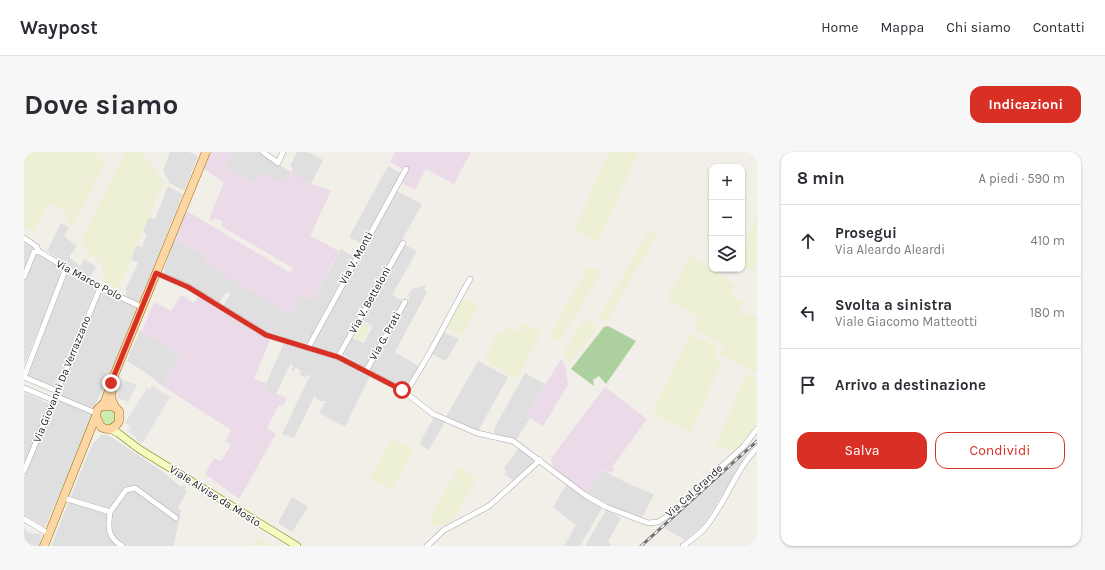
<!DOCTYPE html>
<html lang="it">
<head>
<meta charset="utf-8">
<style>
	:root { --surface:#fff; --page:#f7f7f7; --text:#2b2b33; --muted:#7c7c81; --line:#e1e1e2; --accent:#d93025 }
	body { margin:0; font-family:Karla,sans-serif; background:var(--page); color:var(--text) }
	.controls { position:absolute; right:12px; top:12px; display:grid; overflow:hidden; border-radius:8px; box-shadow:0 1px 3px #0004 }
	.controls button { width:36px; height:36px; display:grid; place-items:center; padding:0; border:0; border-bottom:1px solid var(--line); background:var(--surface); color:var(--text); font:20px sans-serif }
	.stop { position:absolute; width:12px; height:12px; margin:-9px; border:3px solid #d93025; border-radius:50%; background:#fff }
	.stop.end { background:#d93025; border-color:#fff; box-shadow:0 1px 4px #0008 }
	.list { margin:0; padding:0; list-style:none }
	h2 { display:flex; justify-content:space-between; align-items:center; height:52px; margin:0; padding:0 16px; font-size:17px }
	h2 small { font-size:13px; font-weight:400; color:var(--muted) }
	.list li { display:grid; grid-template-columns:26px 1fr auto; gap:12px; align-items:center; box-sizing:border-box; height:72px; padding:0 16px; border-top:1px solid var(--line) }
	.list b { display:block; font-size:15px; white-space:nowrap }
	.list p { margin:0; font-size:13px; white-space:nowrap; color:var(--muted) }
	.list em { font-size:13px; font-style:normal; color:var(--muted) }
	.actions { display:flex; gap:8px; padding:12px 16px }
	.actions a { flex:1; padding:9px 0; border:1px solid var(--accent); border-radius:12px; text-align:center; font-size:14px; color:var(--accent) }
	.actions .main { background:var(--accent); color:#fff }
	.icon { flex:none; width:22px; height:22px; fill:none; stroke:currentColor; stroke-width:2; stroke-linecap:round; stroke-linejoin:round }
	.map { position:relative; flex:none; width:733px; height:394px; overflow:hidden; border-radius:12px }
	header { display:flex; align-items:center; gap:24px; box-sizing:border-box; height:56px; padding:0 20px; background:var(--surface); border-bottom:1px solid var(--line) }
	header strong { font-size:19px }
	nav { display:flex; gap:22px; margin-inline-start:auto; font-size:14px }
	.intro { display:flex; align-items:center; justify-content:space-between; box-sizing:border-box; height:96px; padding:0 24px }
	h1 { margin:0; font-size:28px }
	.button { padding:10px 18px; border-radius:12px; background:var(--accent); color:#fff; font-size:14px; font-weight:700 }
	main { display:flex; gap:24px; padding:0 24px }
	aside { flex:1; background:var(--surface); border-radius:12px; box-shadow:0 1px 3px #0004 }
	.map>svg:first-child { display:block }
</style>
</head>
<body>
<header>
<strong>Waypost</strong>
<nav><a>Home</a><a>Mappa</a><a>Chi siamo</a><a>Contatti</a></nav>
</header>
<div class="intro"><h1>Dove siamo</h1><a class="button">Indicazioni</a></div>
<main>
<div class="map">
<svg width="733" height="394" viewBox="0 0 733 394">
	<rect width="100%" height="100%" fill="#f2efe9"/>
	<g fill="#e0dfdf">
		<path d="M 146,0 L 165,0 L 174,4 L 161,37 L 158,38 L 146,31 L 139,19 Z"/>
		<path d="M 209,0 L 235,0 L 267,20 L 269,16 L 266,14 L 273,0 L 283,0 L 299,8 L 287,32 L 282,29 L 255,30 L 246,25 L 232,30 L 202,14 Z"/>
		<path d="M 364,14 L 377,21 L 338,92 L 325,85 Z"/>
		<path d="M 144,34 L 158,42 L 158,44 L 115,153 L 100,146 L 103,139 L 101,138 L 114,111 L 107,107 L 113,93 L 118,95 L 123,82 L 118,79 L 125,65 L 131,67 Z"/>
		<path d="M 371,38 L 398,52 L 315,202 L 311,203 L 290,195 L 288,192 Z"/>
		<path d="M 37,71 L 45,75 L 40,84 L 53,94 L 45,105 L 56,114 L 60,107 L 72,115 L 65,127 L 23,99 Z"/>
		<path d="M 150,88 L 183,105 L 190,117 L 266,162 L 276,142 L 288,149 L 317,97 L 330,105 L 283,192 L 246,182 L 199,154 L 206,143 L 205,140 L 202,141 L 195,151 L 167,133 L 140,121 L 140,117 Z"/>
		<path d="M 0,91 L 9,95 L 0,117 Z"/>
		<path d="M 380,92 L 393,99 L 368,143 L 379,149 L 343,214 L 339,215 L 319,202 L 328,186 L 340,191 L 349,174 L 338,168 Z"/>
		<path d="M 14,102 L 38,115 L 39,119 L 0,213 L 0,129 L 11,104 Z"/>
		<path d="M 43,121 L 45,121 L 69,135 L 71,139 L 31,234 L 1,223 Z"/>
		<path d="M 403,133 L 400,138 L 403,140 L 371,200 L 396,215 L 380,236 L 346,217 L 386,146 L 384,143 L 388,137 Z"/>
		<path d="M 76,141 L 115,155 L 72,252 L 68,256 L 50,250 L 35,243 L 35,241 Z"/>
		<path d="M 116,178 L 155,202 L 156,205 L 137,233 L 121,220 L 103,209 Z"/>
		<path d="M 417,179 L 435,187 L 422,209 L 408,202 Z"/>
		<path d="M 260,191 L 309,206 L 346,224 L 321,275 L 295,261 L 302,249 L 295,249 L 290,245 L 270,286 L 258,282 L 287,222 L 281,225 L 276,223 L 277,219 L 273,216 L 271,216 L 270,219 L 267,218 L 270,214 L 266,212 L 252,242 L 240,237 Z"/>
		<path d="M 454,209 L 484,225 L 454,279 L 422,265 Z"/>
		<path d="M 501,221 L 521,232 L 502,264 L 506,266 L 492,288 L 470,282 L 471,275 Z"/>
		<path d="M 0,240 L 25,252 L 0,314 Z"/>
		<path d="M 33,248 L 68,263 L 47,316 L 21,375 L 0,363 L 0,325 L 31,249 Z"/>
		<path d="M 410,265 L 421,270 L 405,298 L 395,292 Z"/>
		<path d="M 77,283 L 84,283 L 139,320 L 157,335 L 159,333 L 162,335 L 161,338 L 163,339 L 154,356 L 157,358 L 150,394 L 27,394 L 64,302 L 69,292 Z"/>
		<path d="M 495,296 L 509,307 L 509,310 L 489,328 L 480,322 L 482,320 L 480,316 Z"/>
		<path d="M 724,300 L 684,366 L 674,378 L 661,388 L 640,376 Z"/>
		<path d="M 578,318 L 607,333 L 630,342 L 618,366 L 596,358 L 563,342 Z"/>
		<path d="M 542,333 L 578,356 L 556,394 L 540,394 L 552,373 L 529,355 Z"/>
		<path d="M 268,345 L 284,355 L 268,380 L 254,371 Z"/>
		<path d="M 582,358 L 597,366 L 584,390 L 587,392 L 586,394 L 561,394 Z"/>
		<path d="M 0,376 L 4,381 L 17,382 L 16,394 L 0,394 Z"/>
	</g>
	<g fill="#ebdbe8">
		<path d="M 187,0 L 209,0 L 202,14 L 232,30 L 238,20 L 255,30 L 257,27 L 261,28 L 267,20 L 283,30 L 307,39 L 286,84 L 315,99 L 288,149 L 276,142 L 266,162 L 189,117 L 180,110 L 182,105 L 150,88 L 163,59 L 267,121 L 269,116 L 197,74 L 199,70 L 190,66 L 188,69 L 185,67 L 200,30 L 180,17 Z"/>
		<path d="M 371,0 L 447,0 L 430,32 L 402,17 L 391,38 L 376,30 L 382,19 L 366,10 Z"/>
		<path d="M 157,143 L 170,151 L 175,143 L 246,188 L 230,227 L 242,231 L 240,237 L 263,246 L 259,254 L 255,253 L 243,276 L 252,282 L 215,347 L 181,322 L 190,306 L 197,309 L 207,293 L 201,289 L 207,278 L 137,233 L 156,205 L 155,202 L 118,179 L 130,150 L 147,159 Z"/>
		<path d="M 537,207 L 541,214 L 544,233 L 519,274 L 502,264 Z"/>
		<path d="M 581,235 L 623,267 L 588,315 L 590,317 L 588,321 L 578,318 L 563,342 L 529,316 L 527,306 Z"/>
	</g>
	<g fill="#eef0d5">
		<path d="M 0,0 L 76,0 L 44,62 L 24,51 L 10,80 L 0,75 Z"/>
		<path d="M 101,0 L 118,0 L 140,30 L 94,137 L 79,130 L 78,112 L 63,100 L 57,89 Z"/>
		<path d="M 585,0 L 615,0 L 574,89 L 550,78 Z"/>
		<path d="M 75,4 L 83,8 L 49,74 L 41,69 Z"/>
		<path d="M 733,64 L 733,111 L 730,119 L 718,114 L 718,97 Z"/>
		<path d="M 626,77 L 634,82 L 583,169 L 575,165 Z"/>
		<path d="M 666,103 L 711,133 L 706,143 L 719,150 L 716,158 L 733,166 L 733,222 L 696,203 L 699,192 L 670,178 L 676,166 L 644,147 L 643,146 Z"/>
		<path d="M 564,114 L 577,120 L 552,164 L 534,189 L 526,183 Z"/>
		<path d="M 439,146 L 454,155 L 439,184 L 422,175 Z"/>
		<path d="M 562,167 L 574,176 L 546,212 L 539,199 Z"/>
		<path d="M 338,170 L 346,174 L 338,190 L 330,186 Z"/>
		<path d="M 499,170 L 518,180 L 493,227 L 460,209 L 473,180 L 478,183 L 483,174 L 494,180 Z"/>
		<path d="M 666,181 L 694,195 L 690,205 L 698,210 L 667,280 L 640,268 L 629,260 Z"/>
		<path d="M 723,222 L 733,228 L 733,269 L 722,289 L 711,299 L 708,300 L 691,293 Z"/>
		<path d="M 367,287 L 390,297 L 369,335 L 365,337 L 346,327 Z"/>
		<path d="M 435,315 L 453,327 L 427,371 L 411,375 L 404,369 Z"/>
		<path d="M 233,385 L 249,394 L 228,394 Z"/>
	</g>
	<path fill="#cdebb0" d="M 88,256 L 94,264 L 90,273 L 81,274 L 74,262 L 78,257 Z"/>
	<path fill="#add19e" d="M 584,174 L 612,189 L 582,232 L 575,224 L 569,228 L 570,234 L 547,217 L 580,175 Z"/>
	<g fill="#e2e2e2">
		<path d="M 100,228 L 113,233 L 104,250 L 93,246 Z"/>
		<path d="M 128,234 L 146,245 L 118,292 L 111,287 L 112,285 L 104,279 L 107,274 L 101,271 L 123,236 L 126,237 Z"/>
	</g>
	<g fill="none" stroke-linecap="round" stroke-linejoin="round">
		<defs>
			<g id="street">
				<path d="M 239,0 L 254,11 L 259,0"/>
				<path d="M 0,86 L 13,95 L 14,99"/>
				<path d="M 132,121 L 165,135 L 242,183 L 314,205 L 342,219 L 378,238 L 409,262 L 453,281 L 489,289 L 561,343 L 582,355 L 624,371 L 634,370 L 642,365 L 720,294 L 733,277"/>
				<path d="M 0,125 L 10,100 L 14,99 L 76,136 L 118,155"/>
				<path d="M 284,196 L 382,17"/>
				<path d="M 314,205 L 379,91"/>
				<path d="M 342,219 L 381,150"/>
				<path d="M 0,225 L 42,116"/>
				<path d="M 0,225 L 33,239"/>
				<path d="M 0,236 L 29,248"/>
				<path d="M 381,241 C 406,205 424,165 446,127"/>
				<path d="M 31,244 L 72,261"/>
				<path d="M 0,319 L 76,136"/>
				<path d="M 40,346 L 86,360 C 84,375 83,385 98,394"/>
				<path d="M 86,360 L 102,338 L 111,336 L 152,366"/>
				<path d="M 0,367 L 25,382"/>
				<path d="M 403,394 L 420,378 L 465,354 L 516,308"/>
				<path d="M 659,394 C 666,389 673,384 679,378 C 701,354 710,319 733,296"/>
			</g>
			<path id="secondary" d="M 86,277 L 94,281 L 115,297 L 273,394"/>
			<g id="primary">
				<path d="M 78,254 L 89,254 L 95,259 L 95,269 C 91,277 84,279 77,275 L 72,264 L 73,258 L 81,250 L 85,238"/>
				<path d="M 91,255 L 87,246 L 87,231 L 182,0"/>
				<path d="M 20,394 L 72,264"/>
			</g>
		</defs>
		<use href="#street" stroke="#a9a9a9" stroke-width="6"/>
		<use href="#secondary" stroke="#707d05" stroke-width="8"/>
		<use href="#primary" stroke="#a06b00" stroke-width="9"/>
		<use href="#street" stroke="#fff" stroke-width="5"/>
		<use href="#secondary" stroke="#f7fabf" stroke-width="7"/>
		<use href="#primary" stroke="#fcd6a4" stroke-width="8"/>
		<defs>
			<path id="rail" d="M 617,394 L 733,289"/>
		</defs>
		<use href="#rail" stroke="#707070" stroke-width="3"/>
		<use href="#rail" stroke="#fff" stroke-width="1.5" stroke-dasharray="4.5" stroke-linecap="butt"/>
	</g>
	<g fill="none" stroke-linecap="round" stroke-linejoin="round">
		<path stroke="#d93025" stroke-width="5" d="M 87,231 L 132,121 L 164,135 L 242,183 L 314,205 L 378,238"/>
	</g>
	<g text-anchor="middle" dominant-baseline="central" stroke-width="3" stroke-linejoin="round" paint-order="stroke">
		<g font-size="11" fill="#222" stroke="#fff">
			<text transform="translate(332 106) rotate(-61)">Via V. Monti</text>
			<text transform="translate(65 128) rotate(28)">Via Marco Polo</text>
			<text transform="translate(346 148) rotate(-61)">Via V. Betteloni</text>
			<text transform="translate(361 184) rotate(-61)">Via G. Prati</text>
			<text transform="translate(38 227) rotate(-68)">Via Giovanni Da Verrazzano</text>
			<text transform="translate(670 339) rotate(-42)">Via Cal Grande</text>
			<text transform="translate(191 344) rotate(32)">Viale Alvise da Mosto</text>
		</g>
	</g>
</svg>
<div class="controls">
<button>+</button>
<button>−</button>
<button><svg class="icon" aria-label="layers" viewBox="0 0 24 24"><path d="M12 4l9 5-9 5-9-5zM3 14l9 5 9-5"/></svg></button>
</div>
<div class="stop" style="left:378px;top:238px"></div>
<div class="stop end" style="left:87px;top:231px"></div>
</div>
<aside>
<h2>8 min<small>A piedi · 590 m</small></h2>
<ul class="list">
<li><svg class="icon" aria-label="ahead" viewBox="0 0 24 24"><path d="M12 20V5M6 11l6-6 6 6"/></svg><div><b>Prosegui</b><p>Via Aleardo Aleardi</p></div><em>410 m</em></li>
<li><svg class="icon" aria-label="left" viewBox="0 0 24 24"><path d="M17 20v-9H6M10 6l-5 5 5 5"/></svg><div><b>Svolta a sinistra</b><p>Viale Giacomo Matteotti</p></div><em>180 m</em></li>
<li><svg class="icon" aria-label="arrive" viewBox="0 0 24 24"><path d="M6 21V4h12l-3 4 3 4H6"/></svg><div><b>Arrivo a destinazione</b></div></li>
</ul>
<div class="actions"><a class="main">Salva</a><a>Condividi</a></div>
</aside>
</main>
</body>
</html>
